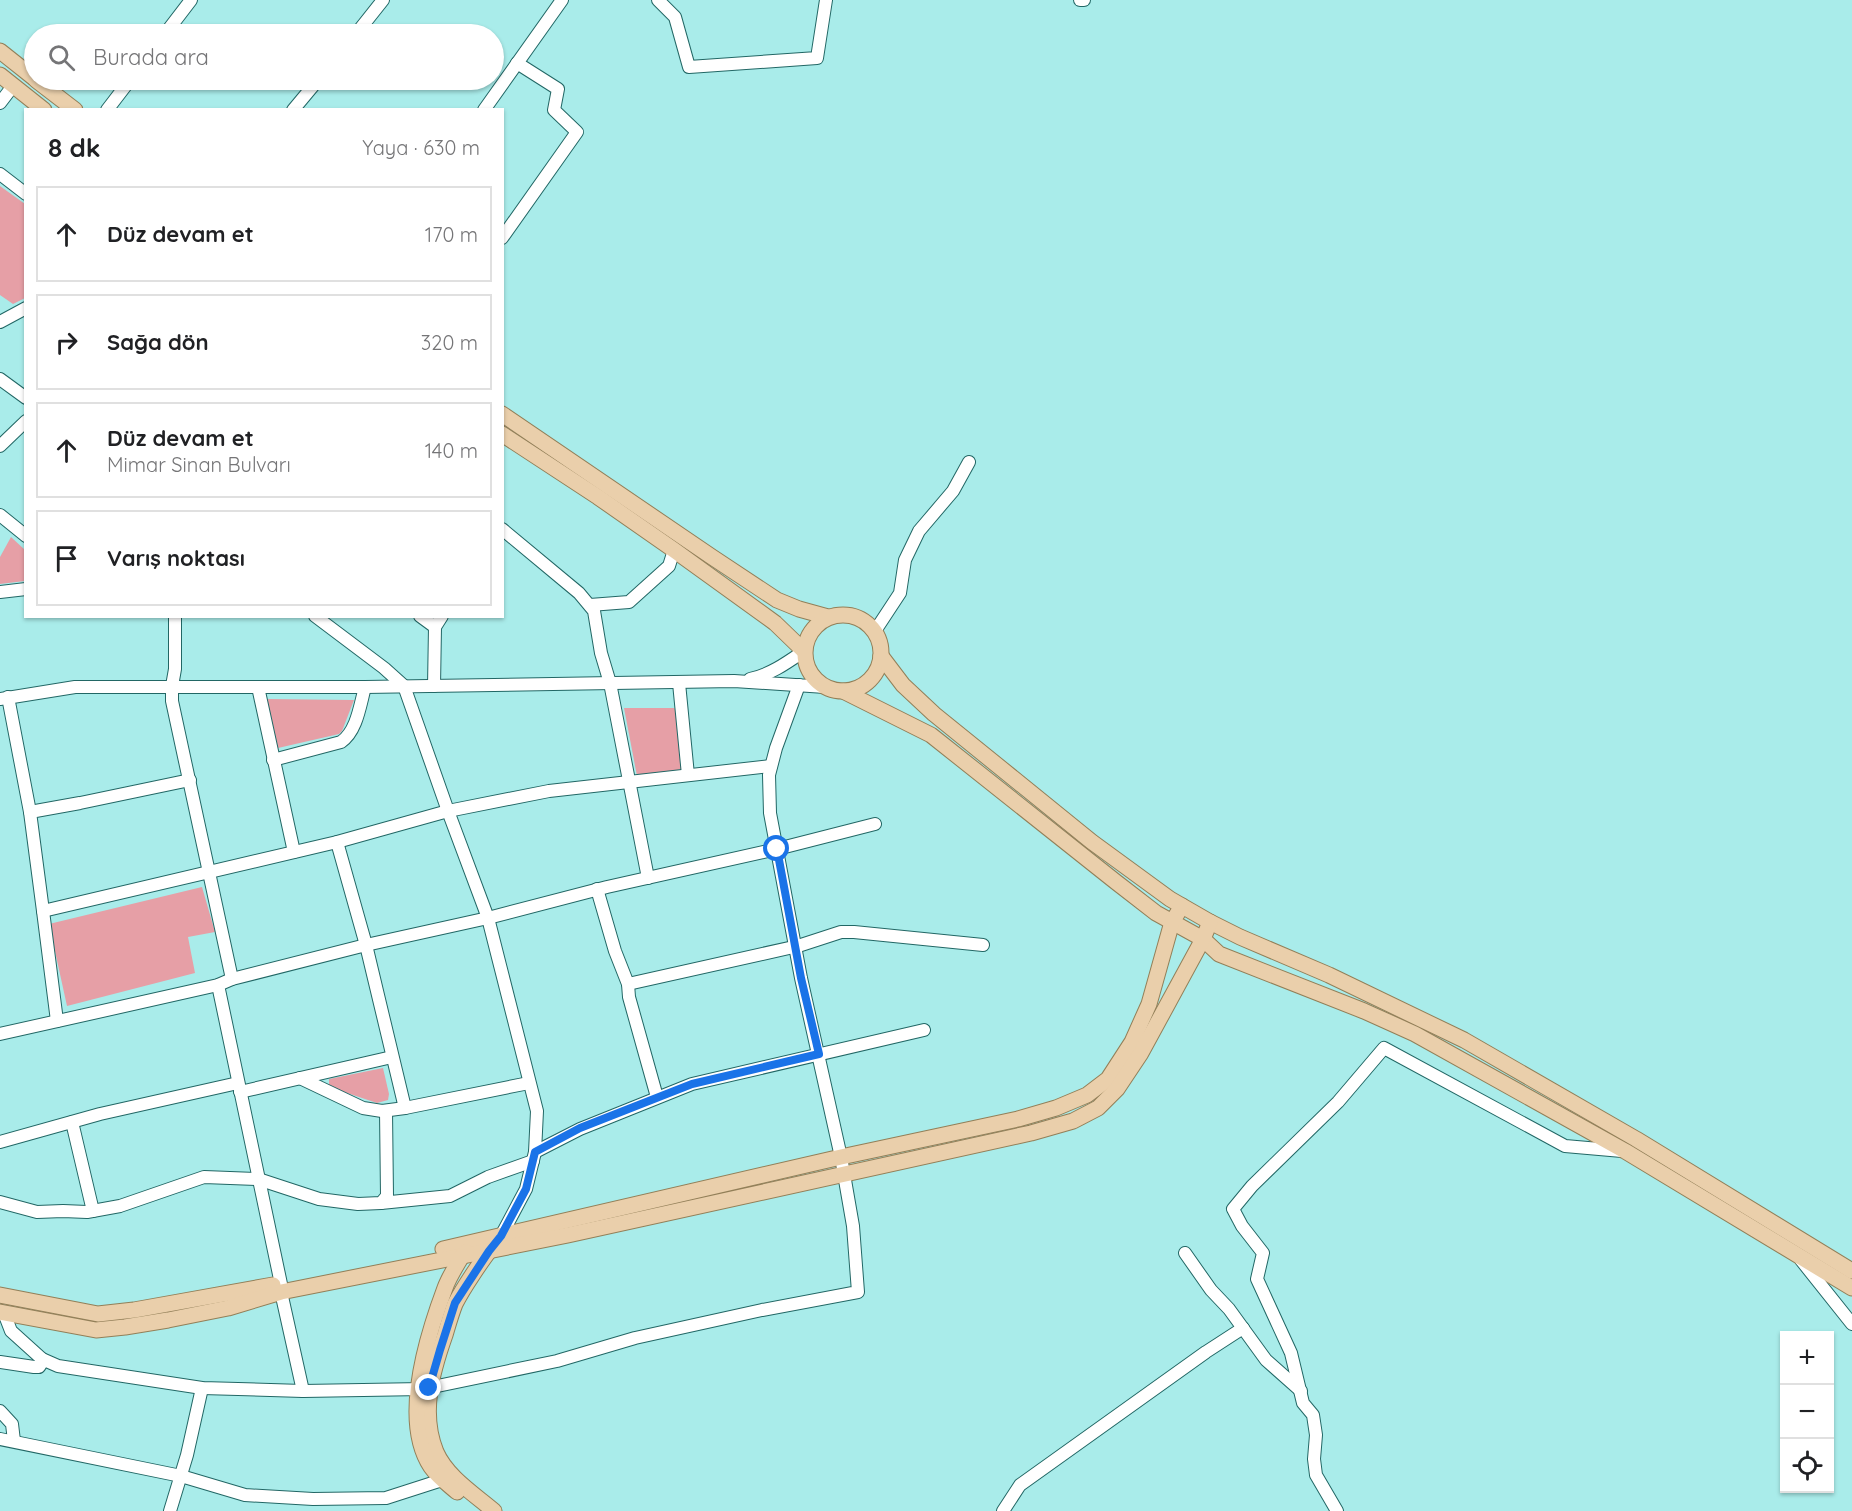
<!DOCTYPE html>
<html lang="tr">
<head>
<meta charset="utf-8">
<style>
	:root { --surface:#fff; --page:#f2f2f2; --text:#202124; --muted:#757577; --line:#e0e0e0 }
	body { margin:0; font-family:Quicksand,sans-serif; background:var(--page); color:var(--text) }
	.controls { position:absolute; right:18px; bottom:18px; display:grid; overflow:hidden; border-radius:0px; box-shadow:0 2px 4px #0004 }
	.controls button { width:54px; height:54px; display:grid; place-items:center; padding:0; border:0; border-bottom:2px solid var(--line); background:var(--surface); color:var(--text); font:30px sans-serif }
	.stop { position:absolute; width:18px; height:18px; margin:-14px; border:4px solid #1a73e8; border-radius:50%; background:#fff }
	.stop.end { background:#1a73e8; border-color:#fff; box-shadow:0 2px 6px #0008 }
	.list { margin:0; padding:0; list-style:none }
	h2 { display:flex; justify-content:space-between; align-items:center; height:78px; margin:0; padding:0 24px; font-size:26px }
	h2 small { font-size:20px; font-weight:400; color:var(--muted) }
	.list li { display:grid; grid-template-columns:39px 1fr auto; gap:18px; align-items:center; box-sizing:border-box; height:96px; margin:0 12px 12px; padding:0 12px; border:2px solid var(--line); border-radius:0px }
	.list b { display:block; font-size:22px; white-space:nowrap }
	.list p { margin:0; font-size:20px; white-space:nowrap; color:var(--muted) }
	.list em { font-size:20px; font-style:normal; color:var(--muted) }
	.icon { flex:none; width:33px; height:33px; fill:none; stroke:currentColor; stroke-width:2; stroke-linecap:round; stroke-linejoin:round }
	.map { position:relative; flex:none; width:1852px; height:1511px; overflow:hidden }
	.search { position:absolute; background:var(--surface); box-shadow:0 2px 4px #0004; left:24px; top:24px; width:480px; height:66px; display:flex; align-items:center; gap:15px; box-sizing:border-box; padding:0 21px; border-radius:33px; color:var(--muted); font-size:22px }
	.panel { position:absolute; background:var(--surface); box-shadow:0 2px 4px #0004; left:24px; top:108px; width:480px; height:510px; border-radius:0px }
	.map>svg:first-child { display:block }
</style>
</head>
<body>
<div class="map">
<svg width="1852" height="1511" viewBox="0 0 1852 1511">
	<rect width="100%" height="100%" fill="#a9ecea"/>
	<g fill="#e69fa6">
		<path d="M 0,186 L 25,204 L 25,298 L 13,304 L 0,295 Z"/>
		<path d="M 11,537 L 25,550 L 25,581 L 0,584 L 0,557 Z"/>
		<path d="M 267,699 L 354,700 L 342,731 L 339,734 L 278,748 Z"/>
		<path d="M 624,708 L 674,708 L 677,711 L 684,769 L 637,776 Z"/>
		<path d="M 202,887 L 215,932 L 188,937 L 195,973 L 67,1006 L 49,924 Z"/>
		<path d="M 383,1068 L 389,1094 L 388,1100 L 377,1103 L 329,1087 L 329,1079 Z"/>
	</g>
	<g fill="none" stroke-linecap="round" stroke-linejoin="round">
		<defs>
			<g id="minor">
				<path d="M 658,0 L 675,17 L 689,67 L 817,58 L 826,0"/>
				<path d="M 1080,0 L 1084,0"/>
				<path d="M 165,34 L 191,0"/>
				<path d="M 356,34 L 383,0"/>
				<path d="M 0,103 L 13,86"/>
				<path d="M 107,110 L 130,80"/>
				<path d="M 293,110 L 318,80"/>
				<path d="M 484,110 L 562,0"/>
				<path d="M 0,174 L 26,194"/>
				<path d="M 502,238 L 577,132 L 554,110 L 558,89 L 517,63"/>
				<path d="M 0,322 L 26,308"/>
				<path d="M 0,379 L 26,398"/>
				<path d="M 0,446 L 26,421"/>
				<path d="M 0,515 L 26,536"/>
				<path d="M 502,529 L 579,593 L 594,611 L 601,653 L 610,683 L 648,878"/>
				<path d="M 0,592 L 26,589"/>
				<path d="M 590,605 L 629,602 L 669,566 L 674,550"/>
				<path d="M 175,616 L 175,669 L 172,686 L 172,701 L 232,979"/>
				<path d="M 315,616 L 384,668 L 404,686 L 448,811 L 488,918 L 537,1111 L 535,1152 L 526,1189 L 501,1236"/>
				<path d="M 420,616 L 435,627"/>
				<path d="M 875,631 L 900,593 L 905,560 L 919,531 L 953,491 L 969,462"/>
				<path d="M 750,679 C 770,675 788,662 804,651"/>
				<path d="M 679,683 L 688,775"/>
				<path d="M 434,686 L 435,627 L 442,616"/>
				<path d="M 258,687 L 294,852"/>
				<path d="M 8,697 L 30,812"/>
				<path d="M 0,699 L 75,687 L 365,687 L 734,681 L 825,687"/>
				<path d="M 273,760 L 341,742 C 357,731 360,705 365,687"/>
				<path d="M 190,780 L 80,803 L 30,812 L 43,911 L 337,842 L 448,811 L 549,791 L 771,766"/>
				<path d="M 337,842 L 366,945 L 405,1108"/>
				<path d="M 597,889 L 615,951 L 628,984 L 629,997 L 657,1097"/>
				<path d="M 43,911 L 57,1021"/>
				<path d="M 628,984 L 798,946 L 841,932 L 854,932 L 983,945"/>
				<path d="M 218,985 L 281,1284 L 281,1292 L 303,1391"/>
				<path d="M 0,1034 L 218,985 L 232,979 L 366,945 L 488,918 L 607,887 L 777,849 L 875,824"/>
				<path d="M 300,1078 L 363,1108 L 382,1111 L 405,1108 L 529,1083"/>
				<path d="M 240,1092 L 392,1057"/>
				<path d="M 72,1122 L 93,1211"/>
				<path d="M 0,1142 L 100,1114 L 238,1083"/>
				<path d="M 535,1152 L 580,1129 L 692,1084 L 924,1030"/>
				<path d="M 0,1202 L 37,1212 L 63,1211 L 87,1212 L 120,1206 L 204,1177 L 258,1179 L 319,1199 L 358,1204 L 381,1203 L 387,1196 L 386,1111"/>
				<path d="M 381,1203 L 450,1196 L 488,1177 L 533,1161"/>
				<path d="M 1185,1253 L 1211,1290 L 1229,1309 L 1266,1360 L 1301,1391"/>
				<path d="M 1801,1260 L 1852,1324"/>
				<path d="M 42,1359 L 58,1366 L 202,1388 L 303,1391 L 423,1389 L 557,1361 L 635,1338 L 762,1310 L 858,1292 L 853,1226 L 841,1157 L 801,978 L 770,813 L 769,775 L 776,748 L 799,685"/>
				<path d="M 0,1362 L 34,1367 L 39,1367 L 41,1364 L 42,1359 L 11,1331 L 4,1313"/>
				<path d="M 0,1411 L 12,1424 L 14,1441"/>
				<path d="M 0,1439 L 181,1476 L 245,1495 L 313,1499 L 386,1498 L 442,1480"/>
				<path d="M 170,1511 L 187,1455 L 202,1388"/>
				<path d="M 1003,1511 L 1020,1485 L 1206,1352 L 1243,1328"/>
				<path d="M 1337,1511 L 1316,1475 L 1314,1459 L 1316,1435 L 1313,1415 L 1303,1403 L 1291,1353 L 1257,1279 L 1263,1253 L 1242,1226 L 1233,1209 L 1252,1186 L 1338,1102 L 1384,1048 L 1565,1146 L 1622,1151"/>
			</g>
			<g id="major">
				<path d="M 0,51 L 34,78"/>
				<path d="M 0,75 L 44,110"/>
				<path d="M 36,80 L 75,110"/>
				<path d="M 502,414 L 712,557 L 777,600 L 799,609 L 828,617"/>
				<path d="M 502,434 L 598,497 L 674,550 L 775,623 L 804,651"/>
				<circle cx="843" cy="653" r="38"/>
				<path d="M 881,656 L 903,685 L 934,714 L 1092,842 L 1170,899 L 1210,922 L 1240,937 L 1329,975 L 1464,1040 L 1636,1139 L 1852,1271"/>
				<path d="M 843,691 L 931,735 L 1116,882 L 1156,913 L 1203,939 L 1219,954 L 1364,1011 L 1415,1034 L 1625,1151 L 1852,1288"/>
				<path d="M 493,1246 C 482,1260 463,1288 455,1304 C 451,1314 448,1325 445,1335 C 432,1372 420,1413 436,1452 C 447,1477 474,1494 494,1511"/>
				<path d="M 443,1249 L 841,1157 L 1018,1119 L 1056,1108 L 1087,1095 L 1108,1079 L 1132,1042 L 1149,1004 L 1172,922 L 1182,906"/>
				<path d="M 0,1295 L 98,1314 L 134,1310 L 273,1285"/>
				<path d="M 0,1312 L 96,1330 L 125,1327 L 168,1320 L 228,1308 L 281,1292 L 568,1235 L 1031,1133 L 1073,1121 L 1098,1108 L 1117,1089 L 1141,1053 L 1203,939 L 1210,922"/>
				<path d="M 457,1492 C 448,1484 438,1477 431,1467 C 400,1421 427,1336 445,1288 C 449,1277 456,1266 462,1256 L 466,1252"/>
			</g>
		</defs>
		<use href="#minor" stroke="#226765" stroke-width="14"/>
		<use href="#major" stroke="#927f58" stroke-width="17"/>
		<use href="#minor" stroke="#fff" stroke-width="12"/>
		<use href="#major" stroke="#eacfab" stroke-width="15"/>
	</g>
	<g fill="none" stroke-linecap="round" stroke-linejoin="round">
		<path stroke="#1a73e8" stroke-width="8" d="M 429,1388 L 440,1350 L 455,1303 L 489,1251 L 501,1236 L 526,1189 L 535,1152 L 580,1128 L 692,1084 L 819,1054 L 801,978 L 777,849"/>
	</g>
</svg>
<div class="controls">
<button>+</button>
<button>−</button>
<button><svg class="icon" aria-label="locate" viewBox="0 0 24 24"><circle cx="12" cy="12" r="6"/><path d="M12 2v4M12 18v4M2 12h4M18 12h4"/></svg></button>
</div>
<div class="stop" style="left:777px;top:849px"></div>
<div class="stop end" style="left:429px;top:1388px"></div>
<div class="search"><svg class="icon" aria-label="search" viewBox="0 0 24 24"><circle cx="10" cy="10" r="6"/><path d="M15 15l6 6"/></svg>Burada ara</div>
<section class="panel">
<h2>8 dk<small>Yaya · 630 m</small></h2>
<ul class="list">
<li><svg class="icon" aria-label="ahead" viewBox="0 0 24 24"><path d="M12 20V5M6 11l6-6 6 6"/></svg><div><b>Düz devam et</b></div><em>170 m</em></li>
<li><svg class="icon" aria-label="right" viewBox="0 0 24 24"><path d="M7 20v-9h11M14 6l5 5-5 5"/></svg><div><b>Sağa dön</b></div><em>320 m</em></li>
<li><svg class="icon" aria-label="ahead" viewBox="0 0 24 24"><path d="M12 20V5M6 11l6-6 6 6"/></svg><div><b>Düz devam et</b><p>Mimar Sinan Bulvarı</p></div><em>140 m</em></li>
<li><svg class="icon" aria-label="arrive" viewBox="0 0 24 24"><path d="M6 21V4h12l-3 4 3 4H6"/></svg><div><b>Varış noktası</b></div></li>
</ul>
</section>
</div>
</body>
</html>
